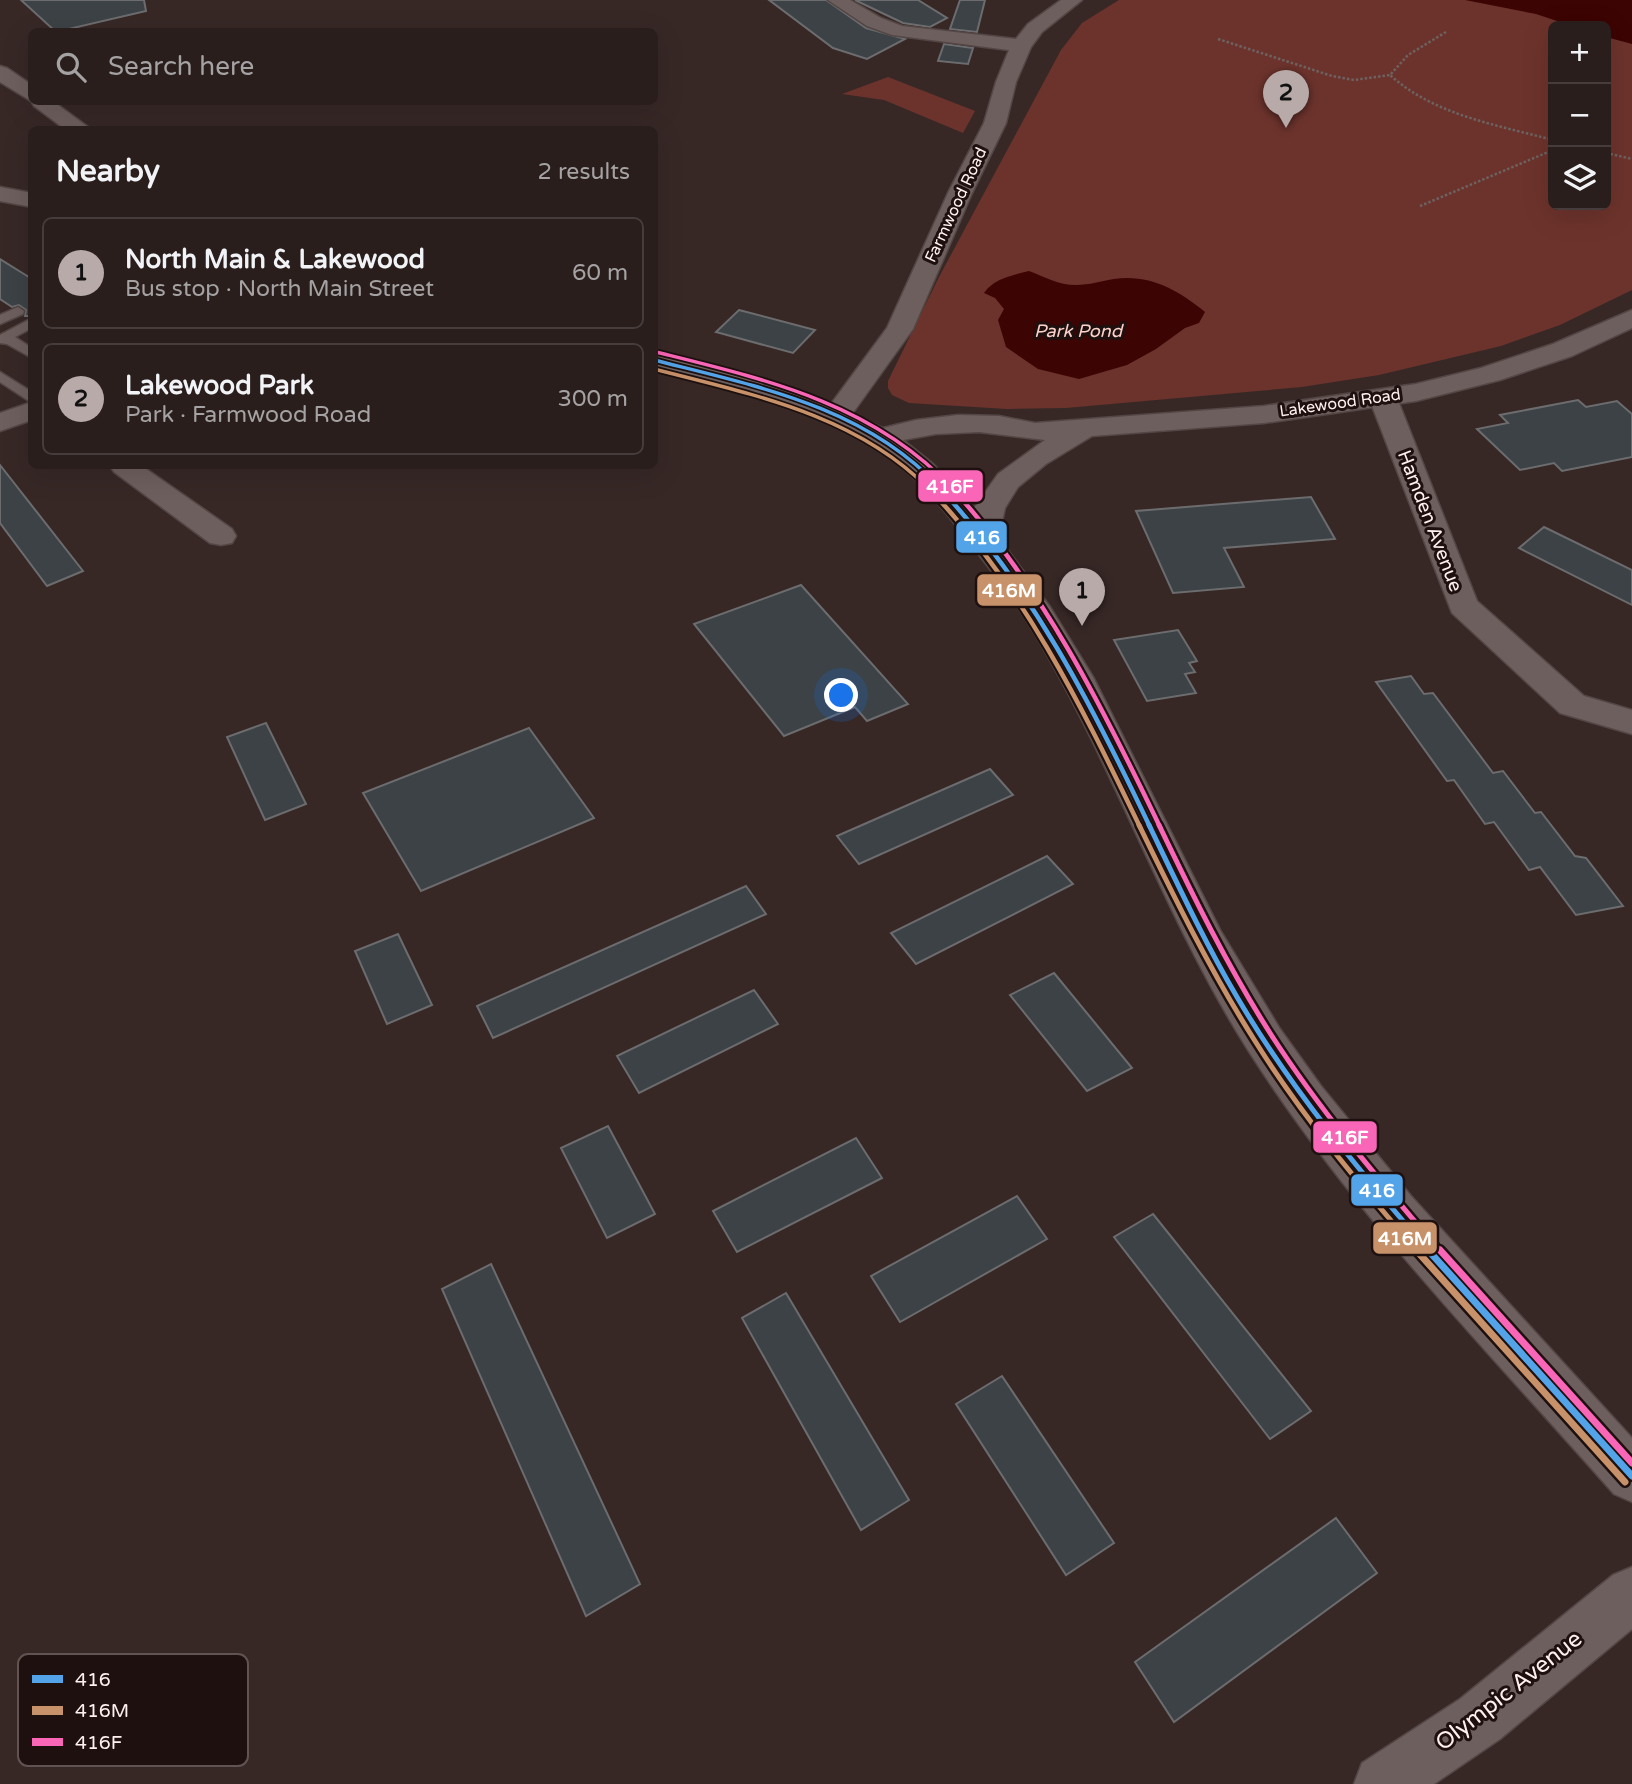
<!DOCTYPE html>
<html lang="en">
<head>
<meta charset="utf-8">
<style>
	:root { --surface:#291e1c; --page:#312725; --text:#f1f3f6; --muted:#a5a2a3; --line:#453c3b; --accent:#b8aaa8 }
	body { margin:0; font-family:"Varela Round",sans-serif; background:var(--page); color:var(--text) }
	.controls { position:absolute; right:21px; top:21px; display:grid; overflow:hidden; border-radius:10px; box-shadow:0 7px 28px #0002 }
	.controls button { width:63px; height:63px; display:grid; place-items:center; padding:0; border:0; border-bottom:2px solid var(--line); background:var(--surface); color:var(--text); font:35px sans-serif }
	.you { position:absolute; left:842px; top:696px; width:24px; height:24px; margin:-18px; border:5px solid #fff; border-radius:50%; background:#1a73e8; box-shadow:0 0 0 10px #1a73e833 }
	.badge { display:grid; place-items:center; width:46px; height:46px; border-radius:50%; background:var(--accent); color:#111; font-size:23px; font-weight:700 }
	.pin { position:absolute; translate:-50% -58px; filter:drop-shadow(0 2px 4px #0008) }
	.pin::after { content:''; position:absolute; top:37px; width:24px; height:21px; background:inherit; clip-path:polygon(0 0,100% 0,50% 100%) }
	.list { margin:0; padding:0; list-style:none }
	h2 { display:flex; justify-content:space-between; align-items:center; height:91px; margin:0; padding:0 28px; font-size:30px }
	h2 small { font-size:23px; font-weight:400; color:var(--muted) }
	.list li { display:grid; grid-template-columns:46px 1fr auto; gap:21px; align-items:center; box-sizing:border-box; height:112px; margin:0 14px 14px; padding:0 14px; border:2px solid var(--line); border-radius:10px }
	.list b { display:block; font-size:26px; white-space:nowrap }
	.list p { margin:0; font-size:23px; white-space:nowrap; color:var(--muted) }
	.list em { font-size:23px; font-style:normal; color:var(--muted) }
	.icon { flex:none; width:38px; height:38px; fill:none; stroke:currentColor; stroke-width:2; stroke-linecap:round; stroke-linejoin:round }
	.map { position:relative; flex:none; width:1632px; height:1784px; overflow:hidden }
	.search { position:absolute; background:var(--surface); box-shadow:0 7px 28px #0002; left:28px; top:28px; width:630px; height:77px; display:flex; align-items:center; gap:18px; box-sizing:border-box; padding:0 24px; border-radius:10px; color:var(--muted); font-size:26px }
	.panel { position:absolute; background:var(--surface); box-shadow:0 7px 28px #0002; left:28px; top:126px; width:630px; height:343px; border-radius:10px }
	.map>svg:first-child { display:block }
</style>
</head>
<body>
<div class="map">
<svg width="1632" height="1784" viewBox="0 0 1632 1784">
	<rect width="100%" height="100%" fill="#372826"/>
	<g fill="#6c332c" fill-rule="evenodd">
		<path d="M 1119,0 L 1632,0 L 1632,290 L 1560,325 L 1501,346 L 1379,375 L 1302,387 L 1066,408 L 1007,409 L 909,403 L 892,395 L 888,388 L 888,381 L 939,277 L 1061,50 L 1082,23 ZM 1553,26 L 1606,26 L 1606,205 L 1553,205 Z"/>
		<path d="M 888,77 L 975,111 L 963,133 L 884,100 L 842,94 Z"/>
	</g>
	<g fill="#3c0403">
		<path d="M 1465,0 L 1632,0 L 1632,44 L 1606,37 L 1606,26 L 1572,26 L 1536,14 Z"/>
		<path d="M 1029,271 C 1045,277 1058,285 1076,285 C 1089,285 1102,281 1114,279 C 1150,274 1178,290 1205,312 L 1199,323 L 1185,328 L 1156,349 L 1127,365 L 1079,379 L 1038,369 L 1006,347 L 998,320 L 1004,309 L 995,298 L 984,293 C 993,279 1013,275 1029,271 Z"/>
	</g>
	<g fill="#3c4245" stroke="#6c6c6e" stroke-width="2">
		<path d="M 21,0 L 144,0 L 146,11 L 56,32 Z"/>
		<path d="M 769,0 L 826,0 L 866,28 L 905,39 L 867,59 L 833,48 Z"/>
		<path d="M 855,0 L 918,0 L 947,18 L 930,27 L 903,23 Z"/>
		<path d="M 960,0 L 985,0 L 977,32 L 950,29 Z"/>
		<path d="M 944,44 L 973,48 L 968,64 L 938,61 Z"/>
		<path d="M 0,259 L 32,279 L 32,316 L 25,316 L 26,310 L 19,305 L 12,307 L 0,299 Z"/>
		<path d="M 739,310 L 815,330 L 793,353 L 716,332 Z"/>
		<path d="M 1578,400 L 1586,407 L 1617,401 L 1632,414 L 1632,457 L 1562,471 L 1554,463 L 1520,470 L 1477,429 L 1508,423 L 1500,415 Z"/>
		<path d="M 0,465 L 83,571 L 47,586 L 0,523 Z"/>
		<path d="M 1311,497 L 1335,539 L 1224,548 L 1244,587 L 1173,593 L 1136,511 Z"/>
		<path d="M 1544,527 L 1632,570 L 1632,605 L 1519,548 Z"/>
		<path d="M 801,585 L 908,704 L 867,721 L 855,707 L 784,736 L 694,624 Z"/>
		<path d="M 1178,630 L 1197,661 L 1189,663 L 1195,672 L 1185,674 L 1196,693 L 1147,701 L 1114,640 Z"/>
		<path d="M 1411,676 L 1424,694 L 1433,693 L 1493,773 L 1503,771 L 1535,813 L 1541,812 L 1575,856 L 1586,858 L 1623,906 L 1576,915 L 1540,867 L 1529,870 L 1494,822 L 1485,824 L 1454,780 L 1447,781 L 1376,682 Z"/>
		<path d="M 266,723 L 306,804 L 265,820 L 227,737 Z"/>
		<path d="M 529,728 L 594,818 L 421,891 L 363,793 Z"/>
		<path d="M 990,769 L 1013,795 L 859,864 L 837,836 Z"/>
		<path d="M 1047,856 L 1073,884 L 916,964 L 891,933 Z"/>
		<path d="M 746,886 L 766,914 L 493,1038 L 477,1006 Z"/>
		<path d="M 398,934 L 432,1005 L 387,1024 L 355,951 Z"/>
		<path d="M 1054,973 L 1132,1068 L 1087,1091 L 1010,995 Z"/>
		<path d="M 754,990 L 778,1024 L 639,1093 L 617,1056 Z"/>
		<path d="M 608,1126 L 655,1214 L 607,1238 L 561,1148 Z"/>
		<path d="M 856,1138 L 882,1178 L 737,1252 L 713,1211 Z"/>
		<path d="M 1017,1196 L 1047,1239 L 900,1322 L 871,1276 Z"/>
		<path d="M 1153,1214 L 1311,1411 L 1270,1439 L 1114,1237 Z"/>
		<path d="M 491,1264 L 640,1584 L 586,1616 L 442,1289 Z"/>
		<path d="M 786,1293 L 909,1500 L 861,1530 L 742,1318 Z"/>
		<path d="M 1002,1376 L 1114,1543 L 1066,1575 L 956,1404 Z"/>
		<path d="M 1336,1518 L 1377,1573 L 1174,1722 L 1135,1662 Z"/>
	</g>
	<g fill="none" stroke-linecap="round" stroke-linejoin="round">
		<defs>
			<g id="lane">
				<path d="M 18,307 L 24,311 L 23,314 L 0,324 L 0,315 Z"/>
				<path d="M 32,318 L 32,328 L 15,337 L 32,348 L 32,358 L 7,344 L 0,343 L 0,335 Z"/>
				<path d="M 0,372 L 32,392 L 32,403 L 0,382 Z"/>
			</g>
			<g id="street">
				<path d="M 828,0 L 850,0 L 881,18 L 902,26 L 1016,39 L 1028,24 L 1061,0 L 1082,0 L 1042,32 L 1031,47 L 1016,82 L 1006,123 L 972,193 L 913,329 L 847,421 L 837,423 L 827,421 L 823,415 L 887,328 L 948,193 L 984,123 L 996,82 L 1009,50 L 892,35 L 867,26 Z"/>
				<path d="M 1383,390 L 1393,392 L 1397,398 L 1477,601 L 1584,696 L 1632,710 L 1632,734 L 1560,713 L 1452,613 L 1369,398 L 1373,392 Z"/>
				<path d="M 32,402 L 32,420 L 0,431 L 0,413 Z"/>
				<path d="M 110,466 L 142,466 L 232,529 L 236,536 L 232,543 L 221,545 L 210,543 L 114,472 Z"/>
				<path d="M 1632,1567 L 1632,1629 L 1500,1739 L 1434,1784 L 1354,1784 L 1362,1763 L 1460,1699 L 1613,1575 Z"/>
			</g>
			<g id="secondary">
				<path d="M 0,66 L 7,68 L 32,85 L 32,102 L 54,102 L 92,130 L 66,130 L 34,106 L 31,101 L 0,82 Z"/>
				<path d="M 0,187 L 32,193 L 32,207 L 0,201 Z"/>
				<path d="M 1632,310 L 1632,328 L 1572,356 L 1500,380 L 1416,401 L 1264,423 L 1092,436 L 1046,464 L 1018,487 L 1005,508 L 1001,526 L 1003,544 L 1050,607 L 1093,677 L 1220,930 L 1280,1029 L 1321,1086 L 1411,1196 L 1632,1438 L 1632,1502 L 1614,1494 C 1488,1351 1351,1212 1248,1050 C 1162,914 1112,758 1027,621 C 1011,595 992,571 973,547 C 943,508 913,470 871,444 C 805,404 728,388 654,368 L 654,352 L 808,394 L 883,428 L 916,420 L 958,415 L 999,416 L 1035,423 L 1264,406 L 1416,384 L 1481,368 L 1553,344 ZM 979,432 L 1045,440 L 998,474 L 974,508 L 933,464 L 903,440 L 936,434 Z"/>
			</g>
		</defs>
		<use href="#lane" stroke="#534644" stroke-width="3"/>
		<use href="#street" stroke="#534644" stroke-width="3"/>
		<use href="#secondary" stroke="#534644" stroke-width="3"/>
		<g stroke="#6e6261" stroke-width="2.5" stroke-dasharray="2.5 2" stroke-linecap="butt">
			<path d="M 1446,32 L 1408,55 L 1390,75 C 1434,115 1497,125 1553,140"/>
			<path d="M 1218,39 L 1332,76 L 1354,80 L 1390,75"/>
			<path d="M 1606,153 L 1632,159"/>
			<path d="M 1420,206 L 1553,150"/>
		</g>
		<use href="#lane" fill="#6d5f5d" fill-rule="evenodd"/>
		<use href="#street" fill="#6d5f5d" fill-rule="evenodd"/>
		<use href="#secondary" fill="#6d5f5d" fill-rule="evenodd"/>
		<defs>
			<path id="bus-1-far3" d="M 654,360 C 756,386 866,407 940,488"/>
			<path id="bus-1-far2" d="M 938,486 C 1031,586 1092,705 1150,827"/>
			<path id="bus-1-far1" d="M 1149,825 C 1177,883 1204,941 1237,997 C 1291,1089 1360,1172 1430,1252"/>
			<path id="bus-1" d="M 1428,1250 L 1632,1476"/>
			<path id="bus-2-far3" d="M 654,369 C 750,394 855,414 928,488"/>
			<path id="bus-2-far2" d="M 926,486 C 1021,582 1082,707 1140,827"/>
			<path id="bus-2-far1" d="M 1139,825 C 1175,899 1211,972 1255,1041 C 1302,1116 1360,1185 1418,1252"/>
			<path id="bus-2" d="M 1416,1250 L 1625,1482"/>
			<path id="bus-3-far3" d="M 656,352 C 764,379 873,403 952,488"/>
			<path id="bus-3-far2" d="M 950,486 C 1042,586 1102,706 1160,827"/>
			<path id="bus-3-far1" d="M 1159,825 C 1193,896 1228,967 1270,1033 C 1320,1111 1381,1182 1441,1252"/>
			<path id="bus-3" d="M 1440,1250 L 1632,1463"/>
		</defs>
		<use href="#bus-1-far3" stroke="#1d100e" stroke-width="7"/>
		<use href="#bus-1-far2" stroke="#1d100e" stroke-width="9"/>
		<use href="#bus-1-far1" stroke="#1d100e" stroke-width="10"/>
		<use href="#bus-1" stroke="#1d100e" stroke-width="12"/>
		<use href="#bus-2-far3" stroke="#1d100e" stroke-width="7"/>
		<use href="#bus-2-far2" stroke="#1d100e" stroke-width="9"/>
		<use href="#bus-2-far1" stroke="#1d100e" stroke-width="10"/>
		<use href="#bus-2" stroke="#1d100e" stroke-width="12"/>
		<use href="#bus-3-far3" stroke="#1d100e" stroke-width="7"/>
		<use href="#bus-3-far2" stroke="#1d100e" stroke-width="9"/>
		<use href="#bus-3-far1" stroke="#1d100e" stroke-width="10"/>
		<use href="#bus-3" stroke="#1d100e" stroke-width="12"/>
		<use href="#bus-1-far3" stroke="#53a3e8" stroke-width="3.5"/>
		<use href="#bus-1-far2" stroke="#53a3e8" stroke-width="4.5"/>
		<use href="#bus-1-far1" stroke="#53a3e8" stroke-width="5"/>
		<use href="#bus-1" stroke="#53a3e8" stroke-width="7"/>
		<use href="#bus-2-far3" stroke="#c7916a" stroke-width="3.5"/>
		<use href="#bus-2-far2" stroke="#c7916a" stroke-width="4.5"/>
		<use href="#bus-2-far1" stroke="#c7916a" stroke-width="5"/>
		<use href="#bus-2" stroke="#c7916a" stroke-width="7"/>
		<use href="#bus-3-far3" stroke="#fa66b7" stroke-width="3.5"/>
		<use href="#bus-3-far2" stroke="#fa66b7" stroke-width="4.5"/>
		<use href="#bus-3-far1" stroke="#fa66b7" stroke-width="5"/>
		<use href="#bus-3" stroke="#fa66b7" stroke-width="7"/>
	</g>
	<g text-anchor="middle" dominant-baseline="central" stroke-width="6" stroke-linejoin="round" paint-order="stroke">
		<g font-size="16" fill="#fdf0ee" stroke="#1d100e">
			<text transform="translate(956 205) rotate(-65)">Farmwood Road</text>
			<text transform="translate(1340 403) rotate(-8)">Lakewood Road</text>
		</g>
		<g font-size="18" font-style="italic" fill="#fcd1ca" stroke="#1d100e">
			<text x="1078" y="331">Park Pond</text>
		</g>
		<g font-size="19" fill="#fdf0ee" stroke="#1d100e">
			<text transform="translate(1430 521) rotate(69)">Hamden Avenue</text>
		</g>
		<g font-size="23" fill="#fdf0ee" stroke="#1d100e">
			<text transform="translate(1509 1691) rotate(-38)">Olympic Avenue</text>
		</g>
	</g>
	<rect x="18" y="1654" width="230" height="112" rx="10" fill="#1d100e" stroke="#605351" stroke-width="2"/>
	<rect x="32" y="1675" width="31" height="8" fill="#53a3e8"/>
	<rect x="32" y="1706" width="31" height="9" fill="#c7916a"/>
	<rect x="32" y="1738" width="31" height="8" fill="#fa66b7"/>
	<g font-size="19" fill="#fdf0ee">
		<text x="75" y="1686">416</text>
		<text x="75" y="1717">416M</text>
		<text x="75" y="1749">416F</text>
	</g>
	<g stroke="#1d100e" stroke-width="2.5">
		<rect x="917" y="469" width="67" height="34" rx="7" fill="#fa66b7"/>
		<rect x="955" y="520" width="53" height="34" rx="7" fill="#53a3e8"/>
		<rect x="976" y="573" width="67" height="34" rx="7" fill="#c7916a"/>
		<rect x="1312" y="1120" width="66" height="34" rx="7" fill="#fa66b7"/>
		<rect x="1350" y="1173" width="54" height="34" rx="7" fill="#53a3e8"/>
		<rect x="1372" y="1221" width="66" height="34" rx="7" fill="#c7916a"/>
	</g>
	<g font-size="19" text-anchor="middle" font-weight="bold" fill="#fff">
		<text x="950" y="493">416F</text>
		<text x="982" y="544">416</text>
		<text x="1009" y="597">416M</text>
		<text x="1345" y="1144">416F</text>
		<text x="1377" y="1197">416</text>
		<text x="1405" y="1245">416M</text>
	</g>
</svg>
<div class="controls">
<button>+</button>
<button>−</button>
<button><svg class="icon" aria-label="layers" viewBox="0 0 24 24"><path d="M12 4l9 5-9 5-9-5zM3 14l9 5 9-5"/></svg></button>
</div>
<div class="you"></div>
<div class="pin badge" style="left:1082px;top:626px">1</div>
<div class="pin badge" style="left:1286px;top:128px">2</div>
<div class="search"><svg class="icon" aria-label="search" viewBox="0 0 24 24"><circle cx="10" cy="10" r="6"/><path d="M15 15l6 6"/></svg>Search here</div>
<section class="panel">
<h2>Nearby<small>2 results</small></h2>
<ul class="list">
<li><span class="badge">1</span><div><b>North Main &amp; Lakewood</b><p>Bus stop · North Main Street</p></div><em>60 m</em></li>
<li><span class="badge">2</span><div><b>Lakewood Park</b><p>Park · Farmwood Road</p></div><em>300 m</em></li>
</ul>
</section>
</div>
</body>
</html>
